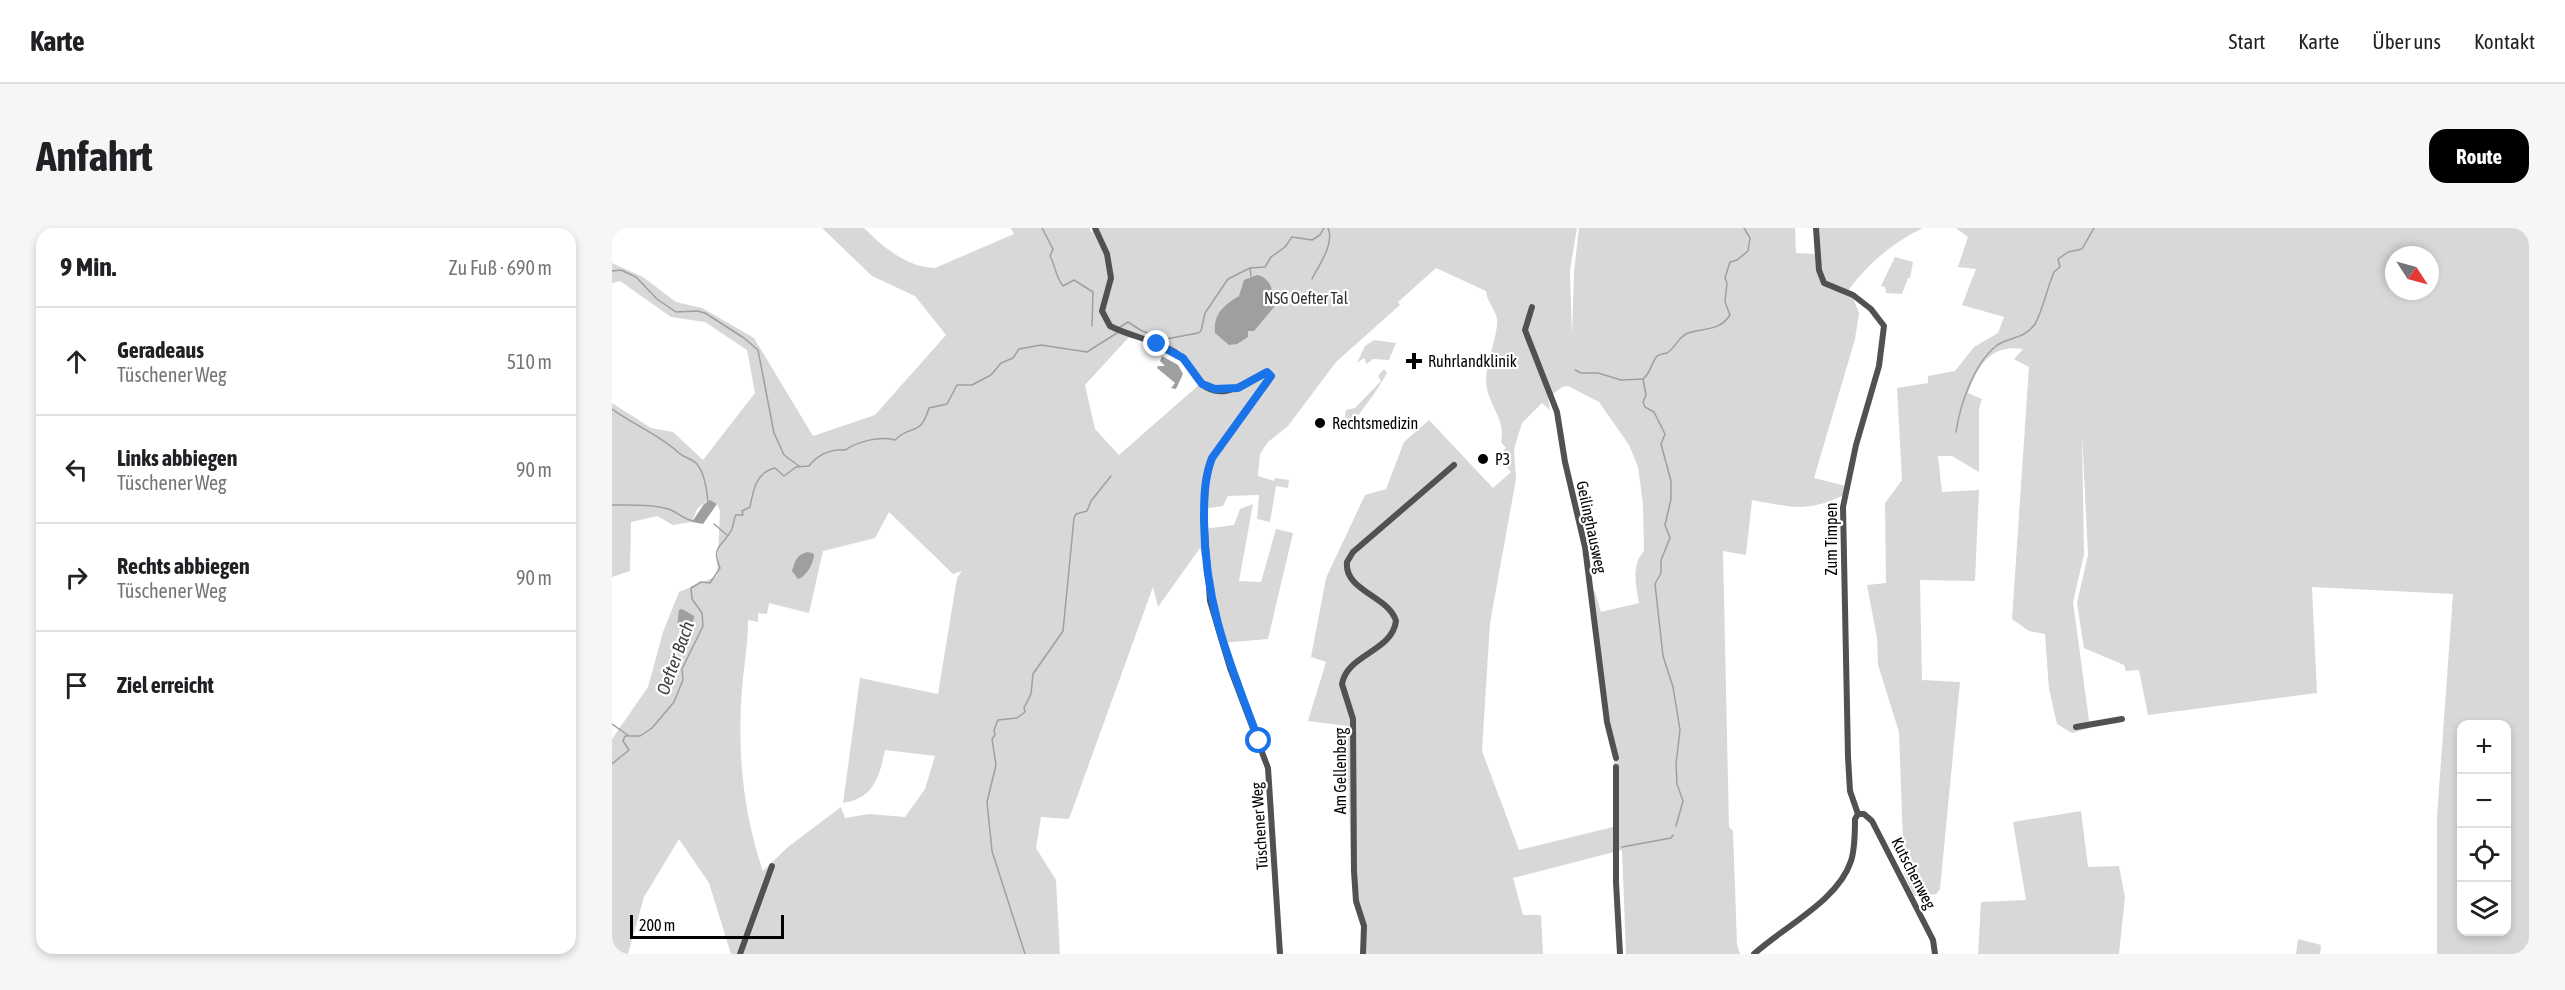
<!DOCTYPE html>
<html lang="de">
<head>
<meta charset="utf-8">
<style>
	:root { --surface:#fff; --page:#f6f6f6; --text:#202124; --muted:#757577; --line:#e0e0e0; --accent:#000 }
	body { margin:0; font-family:"Asap Condensed",sans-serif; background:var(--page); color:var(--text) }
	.controls { position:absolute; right:18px; bottom:18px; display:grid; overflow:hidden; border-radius:12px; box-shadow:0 3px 9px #0003 }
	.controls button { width:54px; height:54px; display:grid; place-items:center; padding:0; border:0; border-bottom:2px solid var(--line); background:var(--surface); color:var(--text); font:30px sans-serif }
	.compass { position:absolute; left:1773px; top:18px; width:54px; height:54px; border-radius:50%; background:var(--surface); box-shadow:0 3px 9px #0003; rotate:126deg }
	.scale { position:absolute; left:18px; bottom:15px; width:154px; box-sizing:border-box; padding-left:6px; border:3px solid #000; border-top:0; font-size:16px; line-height:21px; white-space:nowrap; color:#000; -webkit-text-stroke:4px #fff; paint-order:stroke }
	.stop { position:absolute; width:18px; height:18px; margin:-14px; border:4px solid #1a73e8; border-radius:50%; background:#fff }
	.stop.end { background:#1a73e8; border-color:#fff; box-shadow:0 2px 6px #0008 }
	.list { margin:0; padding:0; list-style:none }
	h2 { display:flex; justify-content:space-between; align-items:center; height:78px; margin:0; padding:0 24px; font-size:26px }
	h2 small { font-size:20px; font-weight:400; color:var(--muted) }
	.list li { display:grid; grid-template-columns:39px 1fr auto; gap:18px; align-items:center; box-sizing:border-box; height:108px; padding:0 24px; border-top:2px solid var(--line) }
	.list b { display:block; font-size:22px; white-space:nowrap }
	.list p { margin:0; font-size:20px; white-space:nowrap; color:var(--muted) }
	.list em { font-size:20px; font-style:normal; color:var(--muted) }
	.icon { flex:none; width:33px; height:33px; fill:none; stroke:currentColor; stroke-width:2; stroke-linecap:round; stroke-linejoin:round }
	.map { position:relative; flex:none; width:1917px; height:726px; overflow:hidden; border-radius:18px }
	header { display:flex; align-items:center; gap:36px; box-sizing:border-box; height:84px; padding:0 30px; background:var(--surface); border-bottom:2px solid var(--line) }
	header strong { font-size:28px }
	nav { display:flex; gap:33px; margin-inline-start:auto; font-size:21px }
	.intro { display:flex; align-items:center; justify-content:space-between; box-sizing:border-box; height:144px; padding:0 36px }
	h1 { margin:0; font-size:42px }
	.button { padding:15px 27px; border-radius:18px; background:var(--accent); color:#fff; font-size:21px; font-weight:700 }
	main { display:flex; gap:36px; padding:0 36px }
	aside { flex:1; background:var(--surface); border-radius:18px; box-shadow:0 3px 9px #0003 }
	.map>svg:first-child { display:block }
</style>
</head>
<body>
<header>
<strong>Karte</strong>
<nav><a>Start</a><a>Karte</a><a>Über uns</a><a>Kontakt</a></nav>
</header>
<div class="intro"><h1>Anfahrt</h1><a class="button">Route</a></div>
<main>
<aside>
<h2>9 Min.<small>Zu Fuß · 690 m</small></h2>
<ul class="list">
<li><svg class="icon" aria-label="ahead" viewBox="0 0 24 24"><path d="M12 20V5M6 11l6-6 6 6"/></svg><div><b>Geradeaus</b><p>Tüschener Weg</p></div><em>510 m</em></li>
<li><svg class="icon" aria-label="left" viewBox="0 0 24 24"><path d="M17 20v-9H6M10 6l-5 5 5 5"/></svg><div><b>Links abbiegen</b><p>Tüschener Weg</p></div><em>90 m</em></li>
<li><svg class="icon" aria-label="right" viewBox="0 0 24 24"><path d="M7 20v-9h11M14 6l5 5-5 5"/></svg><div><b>Rechts abbiegen</b><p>Tüschener Weg</p></div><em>90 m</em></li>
<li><svg class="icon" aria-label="arrive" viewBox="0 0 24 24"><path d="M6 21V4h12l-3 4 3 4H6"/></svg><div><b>Ziel erreicht</b></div></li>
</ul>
</aside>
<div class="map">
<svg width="1917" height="726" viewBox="0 0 1917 726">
	<rect width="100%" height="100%" fill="#fff"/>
	<g fill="#d8d8d8" fill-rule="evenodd">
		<path d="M 210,0 L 252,0 C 271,19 294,39 323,40 L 402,6 L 399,0 L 478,0 L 479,4 L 485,0 L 965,0 L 958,42 L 960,109 L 962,44 L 967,0 L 1183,0 L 1184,25 L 1203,26 L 1206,0 L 1311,0 C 1280,15 1255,36 1235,64 L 1240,67 L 1247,85 L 1243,111 L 1202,250 L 1234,258 L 1232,267 C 1194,285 1179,279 1140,272 L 1134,327 L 1111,323 L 1117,599 L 1121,603 L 1125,716 L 1128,726 L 1014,726 L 1010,622 L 901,650 L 911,687 L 929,687 L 931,726 L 752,726 L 750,686 L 739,641 L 735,498 L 696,493 L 714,434 L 699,429 L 714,350 L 753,267 L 774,261 L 792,214 L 817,192 L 881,260 L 899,244 L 885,228 L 894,220 L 889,214 C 894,193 879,180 875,161 C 871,140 883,118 885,97 C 887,84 875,76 874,63 L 824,40 L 786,74 L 788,77 L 724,134 L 676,198 L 656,214 L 648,226 L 646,248 L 662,253 L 663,250 L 677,252 L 676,260 L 664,258 L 658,294 L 645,291 L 647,267 L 616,268 L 611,278 L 590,281 L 591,301 L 622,297 L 628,281 L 641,276 L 627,353 L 649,354 L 664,301 L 681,305 L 656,411 L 609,415 L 588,320 L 546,379 L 541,359 L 457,591 L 429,589 L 424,620 L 444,652 L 448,726 L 119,726 L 97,655 L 67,611 L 32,669 L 16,726 L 0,726 L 0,511 L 36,459 L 51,404 L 67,364 L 105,348 L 108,283 L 105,276 L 96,272 L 85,281 L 80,294 L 61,297 L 45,288 L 19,294 L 18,343 L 0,349 L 0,175 L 39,200 L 61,204 L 91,232 L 143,165 L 135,122 L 93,94 L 59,89 L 8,53 L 0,55 L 0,35 L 31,49 L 64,74 L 90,80 L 142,110 L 201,208 L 263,187 L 334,107 L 303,68 L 260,48 ZM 518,108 L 558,121 L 589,155 L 507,227 L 483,201 L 473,157 ZM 956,158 L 987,174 L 1017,217 L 1026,239 L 1031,276 L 1032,323 C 1019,337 1024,358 1027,375 L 989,384 L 983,364 L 978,360 L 1002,524 L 1001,599 L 907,622 L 870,523 L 878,395 L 904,251 L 902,221 L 910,195 L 930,175 L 938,182 L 936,170 L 950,159 ZM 277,284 L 341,346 L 350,343 L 345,350 L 326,466 L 248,450 L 231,575 C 262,570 267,550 273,522 L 323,528 L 313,561 L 293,589 L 257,586 L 233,590 L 229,579 L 176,619 L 151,643 C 131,585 125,523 130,461 C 132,438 136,416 136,392 L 146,394 L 146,385 L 155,386 L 157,375 L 197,385 L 211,323 L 263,310 Z"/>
		<path d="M 1344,0 L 1917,0 L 1917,726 L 1825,726 L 1825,589 L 1841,366 L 1700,359 L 1705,465 L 1536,487 L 1527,442 L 1514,443 L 1512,437 L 1472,420 L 1465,375 L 1476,327 L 1470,205 L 1472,326 L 1461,374 L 1478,500 L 1460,505 L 1445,496 L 1437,461 L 1433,406 L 1417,403 L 1400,391 L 1417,139 L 1402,131 L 1411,121 C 1378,116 1366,138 1356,165 L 1370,171 L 1367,181 L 1367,244 L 1340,228 L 1326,228 L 1330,264 L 1367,262 L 1363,353 L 1308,352 L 1310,452 L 1348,454 L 1328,661 L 1324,666 L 1302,668 L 1292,645 L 1287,504 L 1266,437 L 1265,410 L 1255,357 L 1274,355 L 1273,275 L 1290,252 L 1285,160 L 1316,155 L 1316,148 L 1343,143 L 1362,119 L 1386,105 L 1392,89 L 1350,77 L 1364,41 L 1346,39 L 1356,9 ZM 1782,27 L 1818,27 L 1818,63 L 1782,63 ZM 1850,496 L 1894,496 L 1894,704 L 1850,704 Z"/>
		<path d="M 1283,29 L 1301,34 L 1298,50 L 1296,50 L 1290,66 L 1274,65 L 1273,59 L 1269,58 Z"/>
		<path d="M 762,112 L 784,115 L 777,132 L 761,131 L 755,136 L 752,130 L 745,135 L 753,118 Z"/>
		<path d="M 772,141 L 775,145 C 764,165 751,181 737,199 L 732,194 L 734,182 L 743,180 L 769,153 L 766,148 Z"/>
		<path d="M 1469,583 L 1476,639 L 1507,638 L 1513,669 L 1507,726 L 1366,726 L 1369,674 L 1414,672 L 1401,594 Z"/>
		<path d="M 1686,711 L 1709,717 L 1708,726 L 1684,726 Z"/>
	</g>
	<g fill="#9f9f9f">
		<path d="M 645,47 C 653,48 661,57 660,65 L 652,72 L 663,78 L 642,103 L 636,103 L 636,109 L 625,116 L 617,117 L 603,105 C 601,86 612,77 627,68 L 632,52 Z"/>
		<path d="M 550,128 L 566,137 L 571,146 L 564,161 L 559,160 L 563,155 L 545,140 L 546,138 L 553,138 L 548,133 Z"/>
		<path d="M 98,272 L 105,276 L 91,296 L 80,294 L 92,276 Z"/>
		<path d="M 196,324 L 202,326 C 202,335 194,349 186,351 L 180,343 C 183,333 185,326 196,324 Z"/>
		<path d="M 70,381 L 82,388 L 80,405 L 65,398 L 67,382 Z"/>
	</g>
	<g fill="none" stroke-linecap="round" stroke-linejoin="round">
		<g stroke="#9f9f9f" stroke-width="1.5">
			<path d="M 430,0 L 441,21 L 438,28 C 444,39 443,48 451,58 L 462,52 L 481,64 L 480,98"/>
			<path d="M 638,40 L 639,48"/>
			<path d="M 0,43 L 9,42 L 24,49 L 45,71 L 64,84 L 85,83 L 93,85 L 132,110 L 146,122 L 162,205 L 172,227 L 187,238"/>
			<path d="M 700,51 C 707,37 723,15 716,0"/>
			<path d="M 508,99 L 516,94 L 530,103 L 554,111 L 586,105 L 589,103 L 593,85 L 616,51 L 638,40 L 653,39 L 659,29 L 673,19 L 680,9 L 700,12 L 708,7 L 712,0"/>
			<path d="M 963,142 L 969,145 L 986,145 L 1009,152 L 1031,151"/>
			<path d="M 0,181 C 22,197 48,207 67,225 C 72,230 79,230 84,235 C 93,244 95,263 96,275"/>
			<path d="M 1344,204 C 1348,177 1361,137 1384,118 C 1395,109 1412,112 1423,96 C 1431,82 1435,60 1442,44 L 1448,39 L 1446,31 L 1456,24 L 1470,21 L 1482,0"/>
			<path d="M 0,277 C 17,277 44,276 59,282 C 68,286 71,291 81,293"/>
			<path d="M 102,296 L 115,307"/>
			<path d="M 0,496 L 16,507"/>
			<path d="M 0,536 L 17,522 L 11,513 L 13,508 L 28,508 L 40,500 L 62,474 L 71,452 L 70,441 L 91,398 L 90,385 L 80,371 L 79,360 L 89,354 L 98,355 L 108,340 C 98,317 112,318 120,301 C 122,296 121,292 124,287 L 131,287 L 130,283 L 138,279 C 141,263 144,244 163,240 L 172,248 L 184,239 L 197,238 C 205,227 220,220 233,222 C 247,213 267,208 283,212 C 300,195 308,210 317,180 L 335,176 L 345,157 L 360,157 L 379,147 L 389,135 L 401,130 L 407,121 L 429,117 L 475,124 L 505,105"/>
			<path d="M 1064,598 L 1071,573 L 1065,556 L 1064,536 L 1068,502 L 1061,459 L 1051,428 L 1043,356 L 1049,345 L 1049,332 L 1058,310 L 1053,297 L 1059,271 L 1059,253 L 1049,216 L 1053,206 L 1042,184 L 1033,179 L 1031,174 L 1034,167 L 1031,151 C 1039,144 1038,139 1043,131 C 1046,125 1050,127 1055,125 C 1063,120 1066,109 1076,105 C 1092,100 1108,103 1118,87 L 1113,74 L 1115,55 L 1113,50 L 1118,34 L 1125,32 L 1136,23 L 1138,10 L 1132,0"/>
			<path d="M 1010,619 L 1059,610 L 1061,607"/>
			<path d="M 413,726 L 380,623 L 375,574 L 384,537 L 380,511 L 383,507 L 382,502 L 386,492 L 405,490 L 413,484 L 412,480 L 419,466 L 421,446 L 451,403 L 462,290 L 464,286 L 475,283 L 479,273 L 499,248"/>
		</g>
		<g stroke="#515151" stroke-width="6">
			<path d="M 483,0 L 495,26 L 499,50 L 490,83 L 498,98 C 519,109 544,112 563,124 C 576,133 580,146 590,156 C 611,175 636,152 655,144 L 659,148 L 600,230 L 594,253 L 592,290 L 598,373 L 618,440 L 656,540 L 668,726"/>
			<path d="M 1204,0 L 1207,42 L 1212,55 L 1241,67 L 1259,81 L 1272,98 L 1267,138 L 1244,217 L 1231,279 L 1236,529 L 1238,563 L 1246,586"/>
			<path d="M 920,79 L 913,102 L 945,184 L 953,234 L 973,319 L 995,494 L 1004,530"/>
			<path d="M 1464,499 L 1510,491"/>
			<path d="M 1004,539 L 1004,654 L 1008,726"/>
			<path d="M 1246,586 L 1252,586 L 1260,593 L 1321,712 L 1323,726"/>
			<path d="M 128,726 L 160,638"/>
			<path d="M 751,726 L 752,698 L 744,673 L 742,643 L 741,491 L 730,456 C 735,426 780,424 784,393 C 777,368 732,363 735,334 L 741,324 L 842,237"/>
			<path d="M 1142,726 C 1171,699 1226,673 1239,633 C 1243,621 1243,604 1243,591 L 1246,586"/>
		</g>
	</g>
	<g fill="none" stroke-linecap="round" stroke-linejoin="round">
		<path stroke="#1a73e8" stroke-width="8" d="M 545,116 L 571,130 L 590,156 L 603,161 L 626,160 L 655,144 L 659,148 L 600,230 C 592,250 592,272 592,293 C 593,380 618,435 647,513"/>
	</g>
	<g fill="#000" stroke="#fff" stroke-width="2">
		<path d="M799 124h6v6h6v6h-6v6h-6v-6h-6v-6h6z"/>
		<circle cx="708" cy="195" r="6"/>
		<circle cx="871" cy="231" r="6"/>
	</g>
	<g text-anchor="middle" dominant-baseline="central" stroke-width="4.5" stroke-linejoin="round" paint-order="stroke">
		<g font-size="16" fill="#2f2f2f" stroke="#fff">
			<text x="694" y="70">NSG Oefter Tal</text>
		</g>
		<g font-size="16" fill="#000" stroke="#fff" text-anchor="start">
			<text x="816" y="133">Ruhrlandklinik</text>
			<text x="720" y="195">Rechtsmedizin</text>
			<text x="883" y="231">P3</text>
		</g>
		<g font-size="16" fill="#000" stroke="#fff">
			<text transform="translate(980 299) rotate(78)">Geilinghausweg</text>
			<text transform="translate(1219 311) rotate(-90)">Zum Timpen</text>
			<text transform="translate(728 543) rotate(-90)">Am Gellenberg</text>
			<text transform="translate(647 598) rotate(-94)">Tüschener Weg</text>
			<text transform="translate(1302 645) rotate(63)">Kutschenweg</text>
		</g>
		<g font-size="18" font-style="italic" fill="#404040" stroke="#fff">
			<text transform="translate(63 430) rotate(-70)">Oefter Bach</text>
		</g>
	</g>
</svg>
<div class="controls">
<button>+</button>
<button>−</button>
<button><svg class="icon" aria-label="locate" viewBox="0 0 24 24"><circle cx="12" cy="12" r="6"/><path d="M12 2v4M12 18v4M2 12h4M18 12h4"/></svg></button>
<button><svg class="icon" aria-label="layers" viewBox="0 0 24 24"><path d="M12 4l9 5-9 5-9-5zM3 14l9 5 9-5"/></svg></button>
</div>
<svg class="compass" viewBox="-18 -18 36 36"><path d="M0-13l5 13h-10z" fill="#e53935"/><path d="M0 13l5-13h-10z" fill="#757577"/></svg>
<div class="scale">200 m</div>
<div class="stop" style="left:647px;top:513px"></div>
<div class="stop end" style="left:545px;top:116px"></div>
</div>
</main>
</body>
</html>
